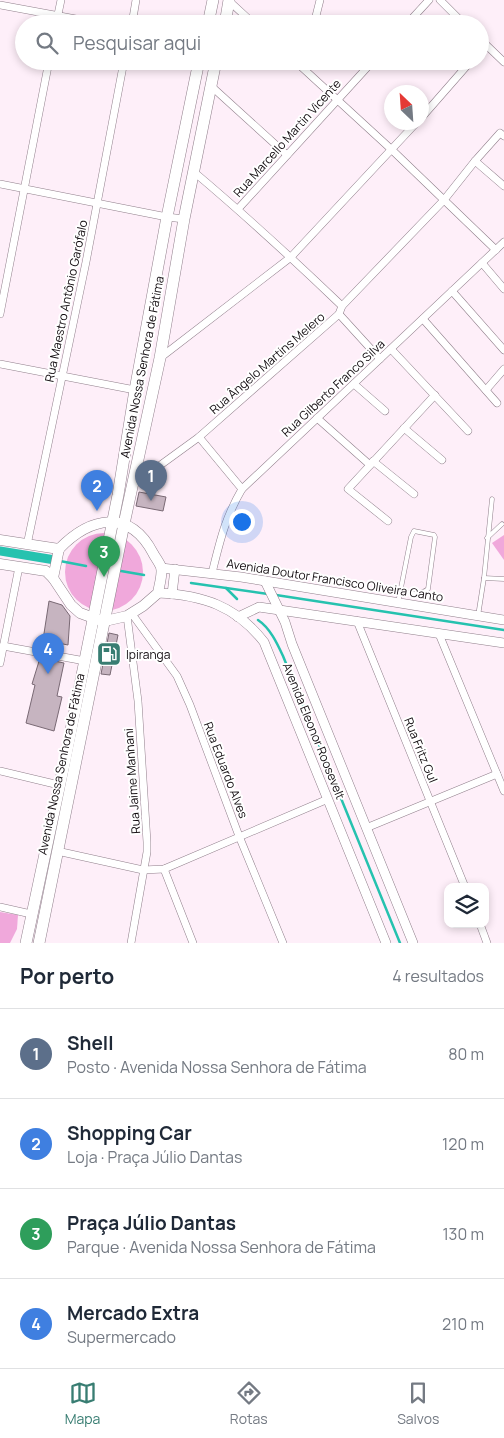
<!DOCTYPE html>
<html lang="pt">
<head>
<meta charset="utf-8">
<style>
	:root { --surface:#fff; --page:#f2f2f3; --text:#1f2937; --muted:#747a83; --line:#e0e1e3; --accent:#387d72 }
	body { margin:0; font-family:Manrope,sans-serif; background:var(--page); color:var(--text) }
	.controls { position:absolute; right:15px; bottom:15px; display:grid; overflow:hidden; border-radius:10px; box-shadow:0 2px 8px #0003 }
	.controls button { width:45px; height:45px; display:grid; place-items:center; padding:0; border:0; border-bottom:1px solid var(--line); background:var(--surface); color:var(--text); font:25px sans-serif }
	.compass { position:absolute; left:384px; top:85px; width:45px; height:45px; border-radius:50%; background:var(--surface); box-shadow:0 2px 8px #0003; rotate:335deg }
	.you { position:absolute; left:241px; top:521px; width:18px; height:18px; margin:-12px; border:4px solid #fff; border-radius:50%; background:#1a73e8; box-shadow:0 0 0 8px #1a73e833 }
	.badge { display:grid; place-items:center; width:32px; height:32px; border-radius:50%; background:var(--accent); color:#fff; font-size:16px; font-weight:700 }
	.pin { position:absolute; translate:-50% -41px; filter:drop-shadow(0 1px 2px #0008) }
	.pin::after { content:''; position:absolute; top:26px; width:18px; height:15px; background:inherit; clip-path:polygon(0 0,100% 0,50% 100%) }
	.list { margin:0; padding:0; list-style:none }
	h2 { display:flex; justify-content:space-between; align-items:center; height:65px; margin:0; padding:0 20px; font-size:21px }
	h2 small { font-size:16px; font-weight:400; color:var(--muted) }
	.list li { display:grid; grid-template-columns:32px 1fr auto; gap:15px; align-items:center; box-sizing:border-box; height:90px; padding:0 20px; border-top:1px solid var(--line) }
	.list b { display:block; font-size:19px; white-space:nowrap }
	.list p { margin:0; font-size:16px; white-space:nowrap; color:var(--muted) }
	.list em { font-size:16px; font-style:normal; color:var(--muted) }
	.icon { flex:none; width:28px; height:28px; fill:none; stroke:currentColor; stroke-width:2; stroke-linecap:round; stroke-linejoin:round }
	.map { position:relative; flex:none; width:504px; height:943px; overflow:hidden }
	.search { position:absolute; background:var(--surface); box-shadow:0 2px 8px #0003; left:15px; right:15px; top:15px; height:55px; display:flex; align-items:center; gap:12px; box-sizing:border-box; padding:0 18px; border-radius:28px; color:var(--muted); font-size:19px }
	.sheet { height:425px; background:var(--surface) }
	nav { display:flex; justify-content:space-around; align-items:center; box-sizing:border-box; height:70px; border-top:1px solid var(--line); background:var(--surface); font-size:14px; color:var(--muted) }
	nav a { display:grid; justify-items:center; gap:2px }
	nav .on { color:var(--accent) }
	.map>svg:first-child { display:block }
</style>
</head>
<body>
<div class="map">
<svg width="504" height="943" viewBox="0 0 504 943">
	<rect width="100%" height="100%" fill="#feeff9"/>
	<g fill="#f0a8db">
		<circle cx="104" cy="572" r="39"/>
		<path d="M 504,535 L 504,560 L 492,543 Z"/>
		<path d="M 0,912 L 18,915 L 17,929 L 10,943 L 0,943 Z"/>
	</g>
	<g fill="none" stroke-linecap="round" stroke-linejoin="round">
		<g stroke="#26c2af" stroke-width="2.5">
			<path d="M 60,561 L 86,566"/>
			<path d="M 121,571 L 144,575"/>
			<path d="M 191,583 L 268,594"/>
			<path d="M 226,588 L 237,599"/>
			<path d="M 276,595 L 504,630"/>
			<path d="M 258,620 C 270,628 277,643 283,656 L 400,943"/>
		</g>
		<path stroke="#26c2af" stroke-width="9" d="M 0,551 L 55,560"/>
	</g>
	<g fill="#c6b4c0" stroke="#796974">
		<path d="M 139,492 L 166,497 L 163,511 L 136,506 Z"/>
		<path d="M 49,601 L 62,605 L 70,616 L 68,645 L 43,640 Z"/>
		<path d="M 109,633 L 118,635 L 110,675 L 101,674 Z"/>
		<path d="M 40,658 L 64,663 L 57,696 L 62,697 L 54,731 L 26,723 L 35,685 L 32,684 Z"/>
	</g>
	<g fill="none" stroke-linecap="round" stroke-linejoin="round">
		<defs>
			<g id="service">
				<path d="M 487,538 L 502,524"/>
				<path d="M 484,578 L 504,579"/>
				<path d="M 398,603 L 411,537 L 414,531 L 434,535 L 435,537 L 428,589 C 419,596 410,593 400,591"/>
				<path d="M 478,616 L 484,578 L 492,499"/>
			</g>
			<g id="minor">
				<path d="M 440,0 L 464,24"/>
				<path d="M 229,1 L 254,24"/>
				<path d="M 0,5 L 103,24"/>
				<path d="M 56,24 L 61,0"/>
				<path d="M 132,24 L 136,0"/>
				<path d="M 314,24 L 320,0"/>
				<path d="M 407,24 L 429,0"/>
				<path d="M 480,39 L 504,62"/>
				<path d="M 295,61 L 392,150 L 496,250"/>
				<path d="M 211,86 L 287,155"/>
				<path d="M 422,117 L 471,61"/>
				<path d="M 504,136 L 500,133 L 475,161 L 504,186"/>
				<path d="M 194,172 C 245,215 294,260 342,306"/>
				<path d="M 0,184 L 167,217 L 184,219"/>
				<path d="M 238,209 L 373,61"/>
				<path d="M 482,263 L 504,289"/>
				<path d="M 452,291 L 504,350"/>
				<path d="M 0,314 L 49,61"/>
				<path d="M 339,314 L 380,359"/>
				<path d="M 423,319 L 497,403"/>
				<path d="M 391,349 L 468,431"/>
				<path d="M 160,358 L 291,257 L 417,122"/>
				<path d="M 0,364 L 135,390"/>
				<path d="M 354,384 L 385,411"/>
				<path d="M 486,390 L 504,369"/>
				<path d="M 317,418 L 370,465"/>
				<path d="M 404,428 L 442,460"/>
				<path d="M 199,437 L 242,489"/>
				<path d="M 373,461 L 414,494"/>
				<path d="M 133,485 L 199,437 L 339,314 L 342,306 L 444,200 L 475,161"/>
				<path d="M 388,521 L 348,489 L 435,395"/>
				<path d="M 27,545 L 86,262 L 124,61"/>
				<path d="M 212,573 C 220,541 225,518 242,489 L 504,242"/>
				<path d="M 132,614 L 177,676 L 190,705 L 239,836 L 283,943"/>
				<path d="M 127,616 L 138,701 L 147,842 L 147,852 L 131,943"/>
				<path d="M 357,621 L 465,887"/>
				<path d="M 439,634 L 504,791"/>
				<path d="M 3,646 L 85,661"/>
				<path d="M 0,663 L 19,567"/>
				<path d="M 0,771 L 59,785"/>
				<path d="M 366,828 L 497,774"/>
				<path d="M 57,851 L 143,870 L 164,869 L 328,799"/>
				<path d="M 164,869 L 193,943"/>
				<path d="M 0,907 L 31,914"/>
				<path d="M 480,924 L 487,943"/>
			</g>
			<g id="tertiary">
				<path d="M 161,568 L 241,577 L 504,620"/>
				<path d="M 265,581 L 285,622 L 292,644 L 413,943"/>
				<path d="M 158,593 C 203,595 236,606 264,642 L 386,943"/>
				<path d="M 172,594 L 175,569"/>
				<path d="M 238,617 L 259,607 L 504,643"/>
			</g>
			<g id="secondary">
				<path d="M 0,540 L 59,549"/>
				<path d="M 0,564 L 46,571 L 53,578 L 71,605 L 80,613 L 99,620 L 105,621 L 127,616 L 143,606 L 158,593 C 159,586 163,574 161,567 C 159,562 155,557 153,553 C 129,508 90,517 59,549"/>
				<path d="M 53,578 L 59,549"/>
			</g>
			<g id="primary">
				<path d="M 208,24 L 213,0"/>
				<path d="M 225,24 L 229,0"/>
				<path d="M 26,943 L 65,760 L 118,495 L 135,390 L 167,217 L 199,61"/>
				<path d="M 39,943 L 124,524 L 160,358 L 184,219 L 216,61"/>
			</g>
		</defs>
		<use href="#service" stroke="#907f8b" stroke-width="5"/>
		<use href="#minor" stroke="#907f8b" stroke-width="8"/>
		<use href="#tertiary" stroke="#907f8b" stroke-width="10"/>
		<use href="#secondary" stroke="#907f8b" stroke-width="11"/>
		<use href="#primary" stroke="#907f8b" stroke-width="12"/>
		<use href="#service" stroke="#fff" stroke-width="4"/>
		<use href="#minor" stroke="#fff" stroke-width="7"/>
		<use href="#tertiary" stroke="#fff" stroke-width="9"/>
		<use href="#secondary" stroke="#fff" stroke-width="10"/>
		<use href="#primary" stroke="#fff" stroke-width="11"/>
	</g>
	<defs>
		<symbol id="fuel-square" viewBox="-11 -11 22 22"><rect x="-9" y="-9" width="18" height="18" rx="4" fill="#387d72" stroke="#fff"/><path d="M-5.5-6h7V0h2V4h1.3V-2.5L3-4.5l.8-.8L6-3V5H2.5V1h-1V6h-7ZM-4.2-4.7v3.2H.2V-4.7Z" fill="#fff"/></symbol>
	</defs>
	<g fill-rule="evenodd">
		<use href="#fuel-square" x="95" y="640" width="28" height="28"/>
	</g>
	<g text-anchor="middle" dominant-baseline="central" stroke-width="4" stroke-linejoin="round" paint-order="stroke">
		<g font-size="12" fill="#110b0f" stroke="#fff">
			<text transform="translate(287 138) rotate(-48)">Rua Marcello Martin Vicente</text>
			<text transform="translate(66 301) rotate(-78)">Rua Maestro Antônio Garófalo</text>
			<text transform="translate(267 363) rotate(-41)">Rua Ângelo Martins Melero</text>
			<text transform="translate(142 367) rotate(-79)">Avenida Nossa Senhora de Fátima</text>
			<text transform="translate(333 388) rotate(-43)">Rua Gilberto Franco Silva</text>
			<text transform="translate(335 580) rotate(9)">Avenida Doutor Francisco Oliveira Canto</text>
			<text transform="translate(314 731) rotate(68)">Avenida Eleonor Roosevelt</text>
			<text transform="translate(421 750) rotate(68)">Rua Fritz Gul</text>
			<text transform="translate(61 764) rotate(-78)">Avenida Nossa Senhora de Fátima</text>
			<text transform="translate(226 770) rotate(69)">Rua Eduardo Alves</text>
			<text transform="translate(132 781) rotate(-94)">Rua Jaime Manhani</text>
		</g>
		<g font-size="12" fill="#110b0f" stroke="#fff" text-anchor="start">
			<text x="126" y="654">Ipiranga</text>
		</g>
	</g>
</svg>
<div class="controls">
<button><svg class="icon" aria-label="layers" viewBox="0 0 24 24"><path d="M12 4l9 5-9 5-9-5zM3 14l9 5 9-5"/></svg></button>
</div>
<svg class="compass" viewBox="-18 -18 36 36"><path d="M0-13l5 13h-10z" fill="#e53935"/><path d="M0 13l5-13h-10z" fill="#747a83"/></svg>
<div class="you"></div>
<div class="pin badge" style="left:151px;top:501px;background:#5c6f8a">1</div>
<div class="pin badge" style="left:97px;top:511px;background:#3f7fe0">2</div>
<div class="pin badge" style="left:104px;top:577px;background:#2e9e5b">3</div>
<div class="pin badge" style="left:48px;top:674px;background:#3f7fe0">4</div>
<div class="search"><svg class="icon" aria-label="search" viewBox="0 0 24 24"><circle cx="10" cy="10" r="6"/><path d="M15 15l6 6"/></svg>Pesquisar aqui</div>
</div>
<section class="sheet">
<h2>Por perto<small>4 resultados</small></h2>
<ul class="list">
<li><span class="badge" style="background:#5c6f8a">1</span><div><b>Shell</b><p>Posto · Avenida Nossa Senhora de Fátima</p></div><em>80 m</em></li>
<li><span class="badge" style="background:#3f7fe0">2</span><div><b>Shopping Car</b><p>Loja · Praça Júlio Dantas</p></div><em>120 m</em></li>
<li><span class="badge" style="background:#2e9e5b">3</span><div><b>Praça Júlio Dantas</b><p>Parque · Avenida Nossa Senhora de Fátima</p></div><em>130 m</em></li>
<li><span class="badge" style="background:#3f7fe0">4</span><div><b>Mercado Extra</b><p>Supermercado</p></div><em>210 m</em></li>
</ul>
</section>
<nav>
<a class="on"><svg class="icon" aria-label="map" viewBox="0 0 24 24"><path d="M3 6l6-2 6 2 6-2v14l-6 2-6-2-6 2zM9 4v14M15 6v14"/></svg>Mapa</a>
<a><svg class="icon" aria-label="directions" viewBox="0 0 24 24"><path d="M12 3l9 9-9 9-9-9zM9 14v-3h6M13 9l2 2-2 2"/></svg>Rotas</a>
<a><svg class="icon" aria-label="saved" viewBox="0 0 24 24"><path d="M7 4h10v16l-5-4-5 4z"/></svg>Salvos</a>
</nav>
</body>
</html>
